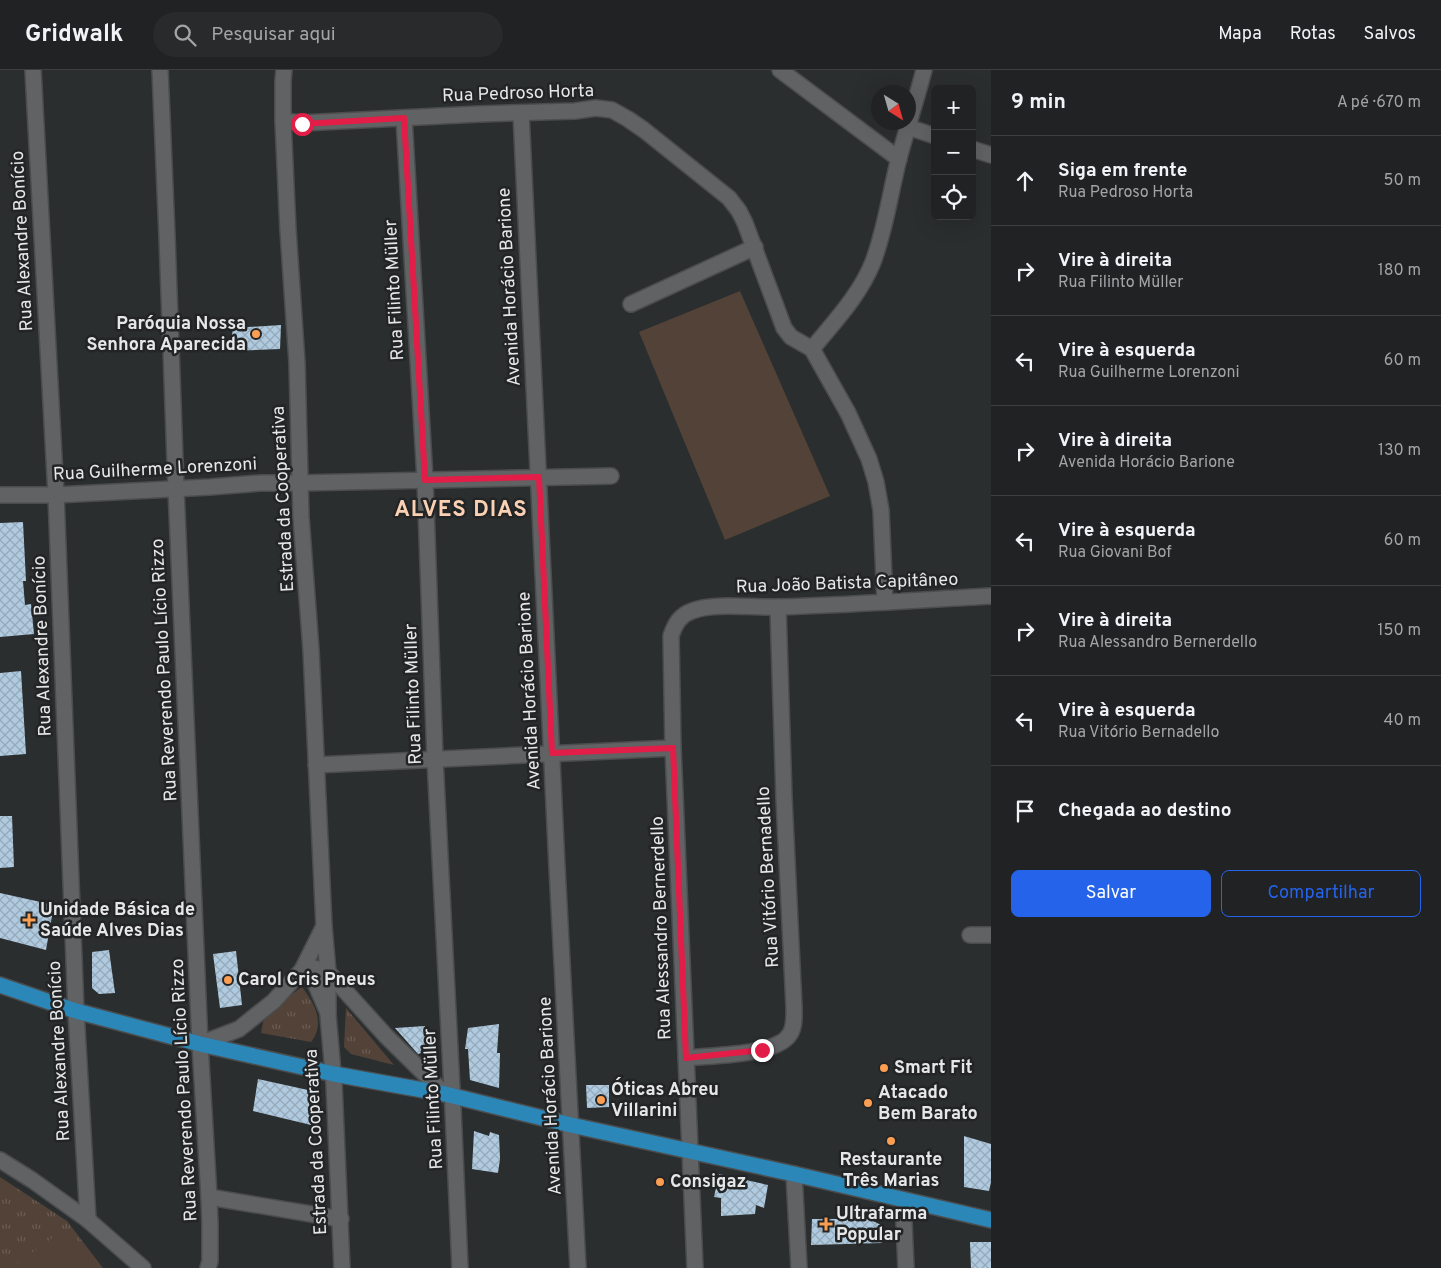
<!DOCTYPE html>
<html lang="pt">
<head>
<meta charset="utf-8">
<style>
	:root { --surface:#202223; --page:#282a2b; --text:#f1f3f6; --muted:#a2a4a6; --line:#3d3f41; --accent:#2563eb }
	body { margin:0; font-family:Overpass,sans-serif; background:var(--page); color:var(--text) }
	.controls { position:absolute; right:15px; top:15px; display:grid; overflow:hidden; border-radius:8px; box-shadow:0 5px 20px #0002 }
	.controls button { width:45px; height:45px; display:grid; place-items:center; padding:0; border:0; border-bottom:1px solid var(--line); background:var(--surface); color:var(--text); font:25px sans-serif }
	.compass { position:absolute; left:871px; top:15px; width:45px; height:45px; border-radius:50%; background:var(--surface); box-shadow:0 5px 20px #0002; rotate:143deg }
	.stop { position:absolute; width:15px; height:15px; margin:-11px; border:4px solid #e11d48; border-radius:50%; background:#fff }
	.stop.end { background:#e11d48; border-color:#fff; box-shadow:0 1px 5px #0008 }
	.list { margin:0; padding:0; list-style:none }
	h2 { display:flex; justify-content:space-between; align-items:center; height:65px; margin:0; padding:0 20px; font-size:21px }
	h2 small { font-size:16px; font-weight:400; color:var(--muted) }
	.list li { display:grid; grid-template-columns:32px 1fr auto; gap:15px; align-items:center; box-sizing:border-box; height:90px; padding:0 20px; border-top:1px solid var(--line) }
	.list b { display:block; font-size:19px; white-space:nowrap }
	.list p { margin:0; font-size:16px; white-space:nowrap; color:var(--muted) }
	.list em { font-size:16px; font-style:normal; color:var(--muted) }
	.actions { display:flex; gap:10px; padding:15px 20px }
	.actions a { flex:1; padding:11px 0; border:1px solid var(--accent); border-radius:8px; text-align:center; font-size:18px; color:var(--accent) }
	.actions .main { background:var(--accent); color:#fff }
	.icon { flex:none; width:28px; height:28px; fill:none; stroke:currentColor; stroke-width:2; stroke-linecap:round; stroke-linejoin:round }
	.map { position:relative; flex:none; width:991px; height:1198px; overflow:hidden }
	header { display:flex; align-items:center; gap:30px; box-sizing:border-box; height:70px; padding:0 25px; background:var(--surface); border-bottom:1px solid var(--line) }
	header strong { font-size:24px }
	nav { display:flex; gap:28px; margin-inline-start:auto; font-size:18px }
	.search { width:350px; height:45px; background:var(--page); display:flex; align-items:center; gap:12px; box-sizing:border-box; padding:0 18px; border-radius:28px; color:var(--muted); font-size:19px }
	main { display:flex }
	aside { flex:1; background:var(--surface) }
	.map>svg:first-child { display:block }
</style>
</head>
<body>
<header>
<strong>Gridwalk</strong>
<div class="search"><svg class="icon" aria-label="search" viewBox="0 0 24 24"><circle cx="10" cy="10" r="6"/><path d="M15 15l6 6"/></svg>Pesquisar aqui</div>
<nav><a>Mapa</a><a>Rotas</a><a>Salvos</a></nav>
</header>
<main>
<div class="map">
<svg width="991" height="1198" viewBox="0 0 991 1198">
	<defs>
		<pattern id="grass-tufts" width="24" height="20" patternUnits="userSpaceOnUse" patternTransform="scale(1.25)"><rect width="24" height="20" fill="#524237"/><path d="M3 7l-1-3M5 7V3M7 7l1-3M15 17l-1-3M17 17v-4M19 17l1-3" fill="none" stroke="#6b5d54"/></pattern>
		<pattern id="building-cross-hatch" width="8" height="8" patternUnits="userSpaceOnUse" patternTransform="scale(1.25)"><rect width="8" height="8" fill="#b0cadf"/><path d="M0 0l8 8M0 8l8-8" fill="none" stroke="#95a9b9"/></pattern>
	</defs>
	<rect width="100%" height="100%" fill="#2b2e2f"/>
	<g fill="url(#grass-tufts)">
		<path d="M 302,917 C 314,933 326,953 311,972 L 261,963 L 265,943 Z"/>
		<path d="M 346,938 L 394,995 L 351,984 L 344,977 Z"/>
		<path d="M 0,1107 L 67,1151 L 103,1198 L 0,1198 Z"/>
	</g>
	<g fill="#524237">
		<path d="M 740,221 L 830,426 L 725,470 L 639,262 Z"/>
		<path d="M 63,1160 L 90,1198 L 11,1198 Z"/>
	</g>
	<g fill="url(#building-cross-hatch)">
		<path d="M 281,255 L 280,279 L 232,281 L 231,270 L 233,258 Z"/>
		<path d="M 23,452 L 26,511 L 23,511 L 25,535 L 31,534 L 34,564 L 0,567 L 0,453 Z"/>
		<path d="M 21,601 L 26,684 L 0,686 L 0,603 Z"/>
		<path d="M 0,746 L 12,746 L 14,797 L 0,798 Z"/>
		<path d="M 0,823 L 54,835 L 46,880 L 0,868 Z"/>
		<path d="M 109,880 L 115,923 L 99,924 L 92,918 L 92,882 Z"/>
		<path d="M 236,881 L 242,935 L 220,938 L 213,884 Z"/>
		<path d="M 499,954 L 497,983 L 500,983 L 499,1018 L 470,1010 L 468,979 L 465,979 L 468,958 Z"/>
		<path d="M 425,956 L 427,981 L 418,984 L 395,958 Z"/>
		<path d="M 258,1009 L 308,1020 L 311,1055 L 253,1041 Z"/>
		<path d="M 586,1015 L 609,1015 L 609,1037 L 587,1038 Z"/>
		<path d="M 474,1061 L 489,1066 L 490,1062 L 499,1065 L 500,1089 L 498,1103 L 472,1099 Z"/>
		<path d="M 964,1066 L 991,1074 L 991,1112 L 989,1121 L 964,1117 Z"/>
		<path d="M 719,1104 L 768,1115 L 764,1138 L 756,1135 L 755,1144 L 721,1146 L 721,1128 L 714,1127 Z"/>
		<path d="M 812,1149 L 869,1149 L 881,1155 L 882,1173 L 811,1175 Z"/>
		<path d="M 970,1172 L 991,1172 L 991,1198 L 971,1198 Z"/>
	</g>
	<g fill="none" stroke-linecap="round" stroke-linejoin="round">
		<defs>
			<g id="minor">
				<path d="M 33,0 L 56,425 L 76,941 L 88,1150"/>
				<path d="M 160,0 L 167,166 L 176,419 L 200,974 L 209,1127 L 210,1154 L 210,1191 L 208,1198"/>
				<path d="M 780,0 L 899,89"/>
				<path d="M 521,43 C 533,294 545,546 557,797 C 563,931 572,1064 578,1198"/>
				<path d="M 404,48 L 425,410 L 435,689 L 453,1039 L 460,1198"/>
				<path d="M 283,51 L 302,53 L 479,44 L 575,41 L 596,38 L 612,40 L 628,49 L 644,60 L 729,128 L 739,141 L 745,153 L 784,258 L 791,267 L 812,279 L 848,343 L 869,389 L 876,412 L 881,440 L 885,532"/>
				<path d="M 908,57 L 935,66"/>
				<path d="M 972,79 L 991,85"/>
				<path d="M 631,234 L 755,177"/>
				<path d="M 812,279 C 834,252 860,225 873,192 C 885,160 890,125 898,92 C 906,61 916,31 924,0"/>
				<path d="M 0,425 L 56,425 L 210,417 L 261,413 L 300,413 L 611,406"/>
				<path d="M 316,695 L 673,678"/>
				<path d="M 970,865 L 991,865"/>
				<path d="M 305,899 L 316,915 L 328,943"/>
				<path d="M 302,900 L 314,898 L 328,902 L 386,966 L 445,1024"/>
				<path d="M 200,974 L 239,959 L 274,931 L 302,900 L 324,856"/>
				<path d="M 686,988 C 711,985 777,986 790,964 C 795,956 794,946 794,937 L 784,728 L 778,537"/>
				<path d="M 794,1104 L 799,1198"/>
				<path d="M 209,1127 L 341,1149"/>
				<path d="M 903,1130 L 906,1198"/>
				<path d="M 695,1198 L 673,678 L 671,566 C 675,554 680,545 692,541 C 713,532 754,538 778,537 C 849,535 920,530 991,526"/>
			</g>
			<g id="tertiary">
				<path d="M 284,0 L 283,11 L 283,51 L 288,160 L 297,293 L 301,447 L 311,580 L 324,856 L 328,902 L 328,945 L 334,1014 L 342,1198"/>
				<path d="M 0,1090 L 32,1110 L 88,1150 L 143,1198"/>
			</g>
			<path id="primary" d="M 0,915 L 76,941 L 200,974 L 334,1004 L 445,1024 L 571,1055 L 794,1104 L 991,1150"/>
		</defs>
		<use href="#minor" stroke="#4b4c4d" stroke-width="18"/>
		<use href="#tertiary" stroke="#4b4c4d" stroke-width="18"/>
		<use href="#primary" stroke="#4b4c4d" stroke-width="18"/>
		<use href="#minor" stroke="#606264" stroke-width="15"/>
		<use href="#tertiary" stroke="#606264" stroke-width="15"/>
		<use href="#primary" stroke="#2b87b8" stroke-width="15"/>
	</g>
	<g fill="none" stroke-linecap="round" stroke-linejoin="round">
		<path stroke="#e11d48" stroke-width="6" d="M 302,54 L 404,48 L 425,410 L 539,407 L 552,683 L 673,678 L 686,988 L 762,980"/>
	</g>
	<g fill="#fb9e51" stroke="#222425" stroke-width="2">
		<circle cx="256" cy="264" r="5"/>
		<path d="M26.5 842.5h5v5h5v5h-5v5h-5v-5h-5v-5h5z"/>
		<circle cx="228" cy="910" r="5"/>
		<circle cx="884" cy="998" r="5"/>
		<circle cx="601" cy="1030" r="5"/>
		<circle cx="868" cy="1033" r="5"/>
		<circle cx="891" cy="1071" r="5"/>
		<circle cx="660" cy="1112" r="5"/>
		<path d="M823.5 1146.5h5v5h5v5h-5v5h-5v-5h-5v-5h5z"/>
	</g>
	<g text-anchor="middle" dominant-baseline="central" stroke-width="5" stroke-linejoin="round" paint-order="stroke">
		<g font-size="18" fill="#e6e7e8" stroke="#222425">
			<text transform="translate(518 24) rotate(-2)">Rua Pedroso Horta</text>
			<text transform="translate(23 171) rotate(-93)">Rua Alexandre Bonício</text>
			<text transform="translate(510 217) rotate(-93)">Avenida Horácio Barione</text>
			<text transform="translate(395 220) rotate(-93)">Rua Filinto Müller</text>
			<text transform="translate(155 400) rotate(-3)">Rua Guilherme Lorenzoni</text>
			<text transform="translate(284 429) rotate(-93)">Estrada da Cooperativa</text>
			<text transform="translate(847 514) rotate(-2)">Rua João Batista Capitâneo</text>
			<text transform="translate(43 576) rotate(-92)">Rua Alexandre Bonício</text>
			<text transform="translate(165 600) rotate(-93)">Rua Reverendo Paulo Lício Rizzo</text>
			<text transform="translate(530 621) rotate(-93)">Avenida Horácio Barione</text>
			<text transform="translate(414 624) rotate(-92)">Rua Filinto Müller</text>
			<text transform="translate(769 807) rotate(-93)">Rua Vitório Bernadello</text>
			<text transform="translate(662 858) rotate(-92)">Rua Alessandro Bernerdello</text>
			<text transform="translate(60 981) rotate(-93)">Rua Alexandre Bonício</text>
			<text transform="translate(185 1020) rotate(-93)">Rua Reverendo Paulo Lício Rizzo</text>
			<text transform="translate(551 1026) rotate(-93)">Avenida Horácio Barione</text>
			<text transform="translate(434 1029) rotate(-93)">Rua Filinto Müller</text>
			<text transform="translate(317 1072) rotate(-93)">Estrada da Cooperativa</text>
		</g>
		<g font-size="18" font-weight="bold" fill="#e6e7e8" stroke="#222425" text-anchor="start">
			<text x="246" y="254" text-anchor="end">Paróquia Nossa<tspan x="246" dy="21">Senhora Aparecida</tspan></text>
			<text x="40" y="840">Unidade Básica de<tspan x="40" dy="21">Saúde Alves Dias</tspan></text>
			<text x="238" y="910">Carol Cris Pneus</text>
			<text x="894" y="998">Smart Fit</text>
			<text x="611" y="1020">Óticas Abreu<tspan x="611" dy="21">Villarini</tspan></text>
			<text x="878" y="1023">Atacado<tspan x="878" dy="21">Bem Barato</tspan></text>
			<text x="891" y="1090" text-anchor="middle">Restaurante<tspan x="891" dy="21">Três Marias</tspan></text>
			<text x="670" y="1112">Consigaz</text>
			<text x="836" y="1144">Ultrafarma<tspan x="836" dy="21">Popular</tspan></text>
		</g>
		<g font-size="22" font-weight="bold" letter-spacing="1" fill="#fad1b4" stroke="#222425">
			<text x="461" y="440">ALVES DIAS</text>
		</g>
	</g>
</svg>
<div class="controls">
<button>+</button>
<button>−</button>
<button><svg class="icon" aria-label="locate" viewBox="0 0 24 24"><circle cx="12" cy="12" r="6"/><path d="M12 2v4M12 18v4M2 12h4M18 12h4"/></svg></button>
</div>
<svg class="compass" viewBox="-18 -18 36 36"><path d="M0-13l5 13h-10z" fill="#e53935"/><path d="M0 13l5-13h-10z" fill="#a2a4a6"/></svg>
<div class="stop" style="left:302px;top:54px"></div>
<div class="stop end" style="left:762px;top:980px"></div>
</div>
<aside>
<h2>9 min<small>A pé · 670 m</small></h2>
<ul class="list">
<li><svg class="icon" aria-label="ahead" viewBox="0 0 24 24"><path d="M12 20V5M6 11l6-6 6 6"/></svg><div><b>Siga em frente</b><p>Rua Pedroso Horta</p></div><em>50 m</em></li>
<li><svg class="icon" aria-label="right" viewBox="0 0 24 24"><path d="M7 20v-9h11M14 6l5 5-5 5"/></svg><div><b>Vire à direita</b><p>Rua Filinto Müller</p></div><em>180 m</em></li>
<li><svg class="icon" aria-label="left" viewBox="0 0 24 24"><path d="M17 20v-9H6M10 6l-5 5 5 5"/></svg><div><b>Vire à esquerda</b><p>Rua Guilherme Lorenzoni</p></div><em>60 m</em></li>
<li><svg class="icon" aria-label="right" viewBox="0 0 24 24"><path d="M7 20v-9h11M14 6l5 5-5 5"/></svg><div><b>Vire à direita</b><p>Avenida Horácio Barione</p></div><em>130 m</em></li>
<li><svg class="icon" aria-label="left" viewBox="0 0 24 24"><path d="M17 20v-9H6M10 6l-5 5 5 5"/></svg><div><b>Vire à esquerda</b><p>Rua Giovani Bof</p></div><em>60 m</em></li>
<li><svg class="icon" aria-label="right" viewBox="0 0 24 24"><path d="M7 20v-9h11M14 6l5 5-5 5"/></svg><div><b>Vire à direita</b><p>Rua Alessandro Bernerdello</p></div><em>150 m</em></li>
<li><svg class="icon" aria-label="left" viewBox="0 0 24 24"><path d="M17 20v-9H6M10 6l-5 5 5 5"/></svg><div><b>Vire à esquerda</b><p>Rua Vitório Bernadello</p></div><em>40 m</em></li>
<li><svg class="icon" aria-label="arrive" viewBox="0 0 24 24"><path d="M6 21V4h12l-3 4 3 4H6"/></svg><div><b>Chegada ao destino</b></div></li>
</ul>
<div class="actions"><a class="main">Salvar</a><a>Compartilhar</a></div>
</aside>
</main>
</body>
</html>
